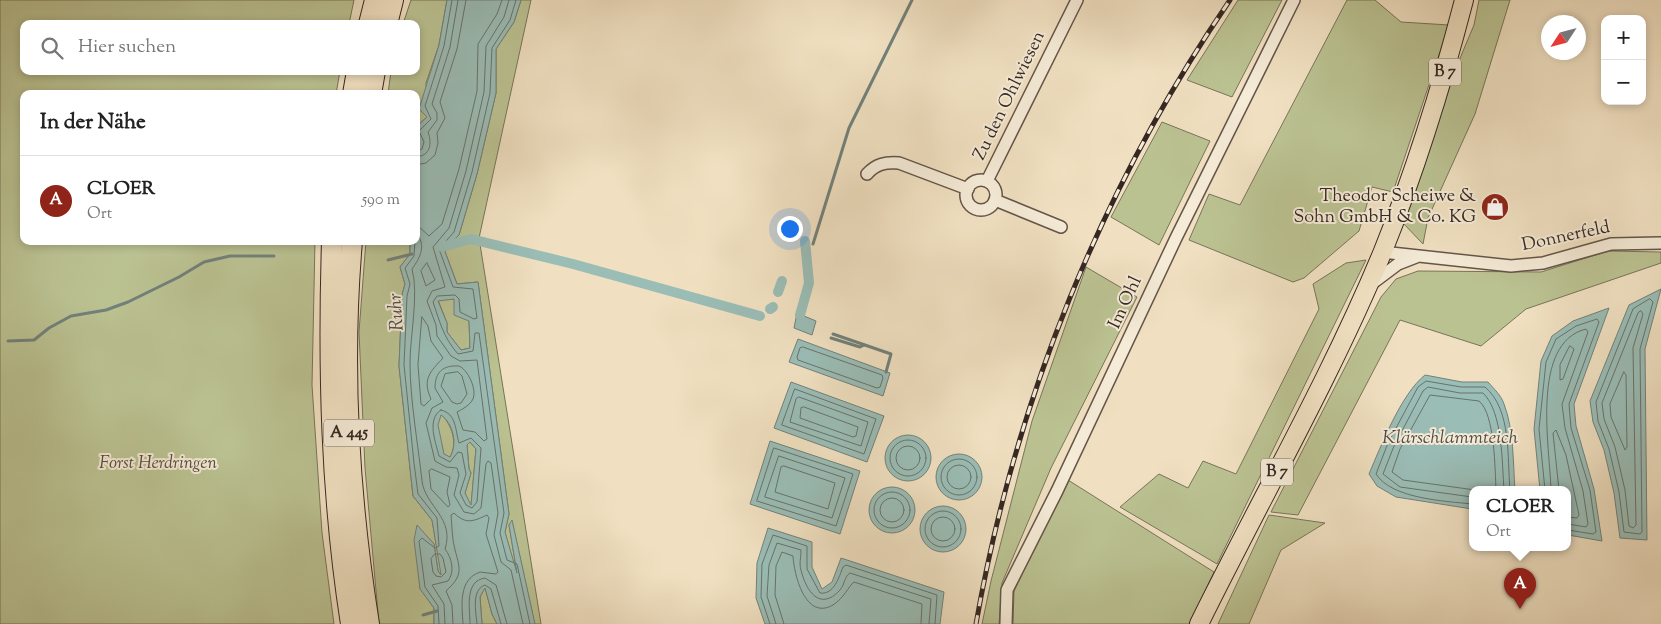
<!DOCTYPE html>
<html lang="de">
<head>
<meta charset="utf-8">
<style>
	:root { --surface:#fff; --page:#f6f6f6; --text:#222; --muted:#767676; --line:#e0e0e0; --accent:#8f2418 }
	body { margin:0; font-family:"Sorts Mill Goudy",serif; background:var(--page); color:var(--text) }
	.controls { position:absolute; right:15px; top:15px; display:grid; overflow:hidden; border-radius:10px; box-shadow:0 2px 8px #0003 }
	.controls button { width:45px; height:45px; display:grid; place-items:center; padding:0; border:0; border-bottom:1px solid var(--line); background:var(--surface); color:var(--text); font:25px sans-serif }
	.compass { position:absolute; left:1541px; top:15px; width:45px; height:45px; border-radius:50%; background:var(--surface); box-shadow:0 2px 8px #0003; rotate:234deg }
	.you { position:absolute; left:789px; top:228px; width:18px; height:18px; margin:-12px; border:4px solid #fff; border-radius:50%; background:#1a73e8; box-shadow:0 0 0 8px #1a73e833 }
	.badge { display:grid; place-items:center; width:32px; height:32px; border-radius:50%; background:var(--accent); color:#fff; font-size:16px; font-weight:700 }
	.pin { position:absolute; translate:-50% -41px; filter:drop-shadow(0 1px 2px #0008) }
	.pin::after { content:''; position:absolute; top:26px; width:18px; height:15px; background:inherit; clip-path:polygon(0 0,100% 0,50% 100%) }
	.popup { position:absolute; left:1469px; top:486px; width:102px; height:65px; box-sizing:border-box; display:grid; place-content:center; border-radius:10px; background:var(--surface); filter:drop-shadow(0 1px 4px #0005); font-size:16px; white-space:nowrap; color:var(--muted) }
	.popup b { font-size:19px; color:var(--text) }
	.popup::after { content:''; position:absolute; left:50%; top:100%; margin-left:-10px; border:10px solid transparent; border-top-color:var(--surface) }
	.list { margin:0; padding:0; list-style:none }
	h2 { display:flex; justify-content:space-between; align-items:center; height:65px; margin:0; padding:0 20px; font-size:21px }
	h2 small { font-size:16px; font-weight:400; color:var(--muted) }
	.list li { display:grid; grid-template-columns:32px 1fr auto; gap:15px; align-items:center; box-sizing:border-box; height:90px; padding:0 20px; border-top:1px solid var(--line) }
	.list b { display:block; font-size:19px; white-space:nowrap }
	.list p { margin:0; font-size:16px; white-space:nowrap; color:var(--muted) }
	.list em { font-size:16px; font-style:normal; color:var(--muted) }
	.icon { flex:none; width:28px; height:28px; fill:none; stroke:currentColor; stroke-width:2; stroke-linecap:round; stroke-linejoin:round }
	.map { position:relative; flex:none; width:1661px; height:624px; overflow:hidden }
	.search { position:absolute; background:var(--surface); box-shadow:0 2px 8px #0003; left:20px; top:20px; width:400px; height:55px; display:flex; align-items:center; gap:12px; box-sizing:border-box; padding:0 18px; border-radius:10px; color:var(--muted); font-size:19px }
	.panel { position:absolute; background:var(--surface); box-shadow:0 2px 8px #0003; left:20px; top:90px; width:400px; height:155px; border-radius:10px }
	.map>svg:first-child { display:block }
</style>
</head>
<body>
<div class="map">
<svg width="1661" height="624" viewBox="0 0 1661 624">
	<rect width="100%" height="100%" fill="#f0e0c1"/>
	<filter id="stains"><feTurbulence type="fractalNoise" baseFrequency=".004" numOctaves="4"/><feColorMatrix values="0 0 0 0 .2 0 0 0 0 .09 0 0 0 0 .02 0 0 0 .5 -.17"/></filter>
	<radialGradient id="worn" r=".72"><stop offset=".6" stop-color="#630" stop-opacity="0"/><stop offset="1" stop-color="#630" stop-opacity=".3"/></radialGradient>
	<g fill="#bbc292" stroke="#78745a">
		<path d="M 0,0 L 354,0 L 349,24 L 24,24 L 24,71 L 340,71 L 336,94 L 24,94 L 24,241 L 315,241 L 312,385 L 322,533 L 334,624 L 0,624 Z"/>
		<path d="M 411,0 L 447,0 L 439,45 L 426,83 L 427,117 L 416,127 L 416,94 L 388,94 L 391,71 L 416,71 L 416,24 L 403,24 Z"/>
		<path d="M 521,0 L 531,0 L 479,238 L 541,624 L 535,624 L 534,621 L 512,521 L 509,525 L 518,579 L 505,532 L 509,514 L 478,282 L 457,284 L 444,249 L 459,235 L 477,174 L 496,93 L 496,49 L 514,22 Z"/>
		<path d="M 1238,0 L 1282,0 L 1232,97 L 1187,80 Z"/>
		<path d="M 1347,0 L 1375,0 L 1401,22 L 1449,25 L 1393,192 L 1372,187 L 1359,231 L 1304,278 L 1293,282 L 1189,240 L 1209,194 L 1240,205 Z"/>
		<path d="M 1479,0 L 1510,0 L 1475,114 L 1428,218 L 1423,244 L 1403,223 L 1458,63 L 1474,25 Z"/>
		<path d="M 1162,122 L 1210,141 L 1159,245 L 1111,217 Z"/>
		<path d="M 366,241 L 410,241 L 410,254 L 400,267 L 405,284 L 402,295 L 399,366 L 413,496 L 432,520 L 442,577 L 438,571 L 434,544 L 417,526 L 420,588 L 434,608 L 434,624 L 379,624 L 365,468 L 359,332 Z"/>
		<path d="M 1608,251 L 1661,252 L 1661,263 L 1526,309 L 1481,346 L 1400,320 L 1298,515 L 1271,512 L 1381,297 L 1396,279 L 1418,271 L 1541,272 Z"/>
		<path d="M 1366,260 L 1217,564 L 1120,507 L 1159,474 L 1188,488 L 1203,461 L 1236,474 L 1319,309 L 1313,284 L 1346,263 Z"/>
		<path d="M 1086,267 L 1137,297 L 1051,468 L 1002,583 L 999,624 L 982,624 L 991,581 L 1032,421 Z"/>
		<path d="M 454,299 L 469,321 L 470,348 L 461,350 L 447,332 L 447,323 L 438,300 Z"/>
		<path d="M 441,414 C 452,425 458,443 450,457 L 444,455 L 437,425 Z"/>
		<path d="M 470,442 L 476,449 L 471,507 L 465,493 L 471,473 L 469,469 L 467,445 Z"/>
		<path d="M 1068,480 L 1214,572 L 1190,624 L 1013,624 L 1014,591 Z"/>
		<path d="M 1269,515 L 1325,523 L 1281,550 L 1249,624 L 1218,624 Z"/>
		<path d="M 485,587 L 492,614 L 497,624 L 482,624 L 480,597 Z"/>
	</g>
	<g fill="#9abdb6" stroke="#72817b" fill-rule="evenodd">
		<path d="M 447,0 L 521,0 L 514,22 L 496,49 L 496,93 L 477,174 L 459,235 L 444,249 L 457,284 L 478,282 L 509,514 L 505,532 L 517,573 L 509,525 L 512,520 L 535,624 L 497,624 L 492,614 L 485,588 L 480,597 L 482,624 L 434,624 L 434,608 L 420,589 L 414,540 L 417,525 L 434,544 L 438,571 L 441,575 L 432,520 L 413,496 L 399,366 L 402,295 L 405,284 L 400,267 L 410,254 L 410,241 L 416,241 L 416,159 L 419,140 L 416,136 L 416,127 L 427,117 L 419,109 L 439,45 ZM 454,299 L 454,315 L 469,321 L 470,348 L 461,350 L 447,332 L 447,323 L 438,301 ZM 441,415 C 453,423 458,444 450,457 L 444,454 L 438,425 ZM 470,442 L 476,449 L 471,505 L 465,493 L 471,473 L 469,469 L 467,445 Z"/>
		<path d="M 1661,289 L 1645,349 L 1647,540 L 1620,538 L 1614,493 L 1604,450 L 1593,422 L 1590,401 L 1629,305 Z"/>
		<path d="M 1609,308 L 1574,404 L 1576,426 L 1594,489 L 1602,541 L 1568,535 L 1568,490 L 1540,490 L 1534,429 L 1541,361 L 1552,336 L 1573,321 Z"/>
		<path d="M 797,313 L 816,321 L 812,335 L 794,328 Z"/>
		<path d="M 798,339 L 890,373 L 883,396 L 789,362 Z"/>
		<path d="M 1425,375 L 1462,382 L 1488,382 C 1494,389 1501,395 1504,404 C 1514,430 1513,463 1515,490 L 1472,490 L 1472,509 L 1396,497 L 1377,486 L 1369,474 C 1381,446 1401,394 1425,375 Z"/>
		<path d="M 791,382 L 884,416 L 867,462 L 774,428 Z"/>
		<circle cx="908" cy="458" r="23"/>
		<path d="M 770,441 L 860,471 L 840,534 L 750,504 Z"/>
		<circle cx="959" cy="477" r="23"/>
		<circle cx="892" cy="510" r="23"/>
		<circle cx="943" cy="529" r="23"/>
		<path d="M 768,528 L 812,542 L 812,567 L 822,589 L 832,582 L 841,558 L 944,592 L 940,624 L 765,624 L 756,598 L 757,563 Z"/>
	</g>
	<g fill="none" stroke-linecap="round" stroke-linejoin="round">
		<g stroke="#68726c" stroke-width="1">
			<path d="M 509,0 L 504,17 L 486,46 L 484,92 L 466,171 L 449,228 L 433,247 L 445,287 L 432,291 L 427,301 L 436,325 L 437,336 L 451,356 L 460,361 L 477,360 L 487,439 L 484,441 L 475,432 L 463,430 L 457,412 C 463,409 470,405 473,399 C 477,389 468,370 459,366 C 443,365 435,372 435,388 L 443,402 L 432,408 L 426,423 L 435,461 L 446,467 L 457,468 L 459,475 L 454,495 L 464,512 L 474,514 L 481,508 L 486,464 L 488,461 L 491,463 L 498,513 L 494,535 L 501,562 L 511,570 L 523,624"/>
			<path d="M 516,0 L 510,20 L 492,48 L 490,93 L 472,172 L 454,232 L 439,249 L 453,287 L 473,289 L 477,318 L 474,319 L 460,312 L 459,299 L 455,295 L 437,296 L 433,302 C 440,322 443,337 458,354 L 473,351 L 475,333 L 479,333 L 504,513 L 500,533 L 507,560 L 517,564 L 530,624"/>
			<path d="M 416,151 L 422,149 L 424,142 L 419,131 L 431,119 L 425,106 L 444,46 L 452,0"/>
			<path d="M 416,157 C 431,156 432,143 428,132 L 437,120 L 437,113 L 432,104 L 450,47 L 458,0"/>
			<path d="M 416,165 L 426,163 L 435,155 L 438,143 L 437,133 L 445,118 L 440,102 L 457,49 L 466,0"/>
			<path d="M 416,224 L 429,236 L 442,224 L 459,169 L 477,91 L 478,44 L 497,14 L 502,0"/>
			<path d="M 416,233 C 427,245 420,258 412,269 C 419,294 410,336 410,363 C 410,400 418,444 422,481 C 425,506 455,518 445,549 C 452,558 455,572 448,581 L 432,585 L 444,604 L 445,624"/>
			<path d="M 415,241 L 414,256 L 405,268 L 410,284 L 407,296 L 404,365 L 414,463 L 418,494 L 437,518 L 439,546 L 435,548 L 422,538 L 419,541 L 425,587 L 438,606 L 439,624"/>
			<path d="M 427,263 L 435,280 L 426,286 L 421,271 Z"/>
			<path d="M 1650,299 L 1653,302 L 1640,349 L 1642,532 L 1640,534 L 1624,532 L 1619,492 L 1609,449 L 1598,421 L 1596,402 L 1633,309 Z"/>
			<path d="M 1641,311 L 1643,314 L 1633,348 L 1636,525 L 1633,528 L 1629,526 L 1625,490 L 1615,447 L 1604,419 L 1602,403 L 1638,313 Z"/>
			<path d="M 422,317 L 428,326 L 431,341 L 443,358 C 430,372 422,379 431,399 L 424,406 L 421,404 L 418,365 Z"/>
			<path d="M 1570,346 L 1574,349 L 1563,379 L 1560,380 L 1560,365 Z"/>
			<path d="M 803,347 L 882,375 L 883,378 L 880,387 L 877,388 L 798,360 L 797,357 L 800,348 Z"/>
			<path d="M 458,372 L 462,376 L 467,394 L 461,403 L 457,404 L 452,402 L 441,386 L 445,374 Z"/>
			<path d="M 1624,372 L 1626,375 L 1627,447 L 1625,450 L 1611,417 L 1610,404 Z"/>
			<path d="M 795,389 L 876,419 L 864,454 L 782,425 Z"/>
			<path d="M 799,397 L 868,422 L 861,446 L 790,422 L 796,399 Z"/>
			<path d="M 804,407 L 858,427 L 856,436 L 853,437 L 800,418 L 801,408 Z"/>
			<path d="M 441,410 C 457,414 455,430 459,443 L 471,438 L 481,448 L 477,502 L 472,508 L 466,505 L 460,493 L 466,474 L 462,453 L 458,452 L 450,462 L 439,456 C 436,443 426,419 441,410 Z"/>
			<circle cx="908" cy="458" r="18"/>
			<circle cx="908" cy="458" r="12"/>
			<path d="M 774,448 L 853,474 L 836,526 L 757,501 Z"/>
			<path d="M 779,456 L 845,478 L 832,518 L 765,497 Z"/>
			<circle cx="959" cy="477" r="18"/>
			<circle cx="959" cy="477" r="12"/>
			<path d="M 784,466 L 835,483 L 828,509 L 775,492 L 781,467 Z"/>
			<path d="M 432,469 L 450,477 L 447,492 L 450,505 L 448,507 L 431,489 L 429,471 Z"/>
			<path d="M 1475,490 L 1403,480 L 1392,472 L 1400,449 L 1430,395 L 1479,401 C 1495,414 1495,470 1496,490"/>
			<path d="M 1545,490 L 1539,429 L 1546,362 L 1556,339 L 1576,326 L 1597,319 L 1599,322 L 1569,404 L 1571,428 L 1590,490 L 1596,532 L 1593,534 L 1568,530"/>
			<path d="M 1551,490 C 1550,448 1530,343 1586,329 L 1588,332 L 1562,404 L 1565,428 L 1583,491 L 1588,524 L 1586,527 L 1568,524"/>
			<path d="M 1559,490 L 1553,433 L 1556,430 L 1566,455 L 1579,515 L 1577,518 L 1568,517"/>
			<circle cx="892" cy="510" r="18"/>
			<path d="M 1472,497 L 1400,487 L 1383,474 L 1394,446 L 1423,391 L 1428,387 L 1460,393 L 1483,393 C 1503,412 1502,464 1504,490"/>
			<circle cx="892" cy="510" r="12"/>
			<path d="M 1472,504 C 1445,501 1392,499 1376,474 L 1388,443 L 1418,387 L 1426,381 L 1461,387 L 1485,387 C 1512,410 1507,458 1510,490"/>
			<circle cx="943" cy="529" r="18"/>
			<circle cx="943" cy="529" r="12"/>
			<path d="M 435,554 L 440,554 L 443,558 L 446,572 L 441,577 L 436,576 L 433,572 L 431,559 Z"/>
			<path d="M 453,624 L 452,605 L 446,591 C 462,576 461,571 455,550 C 452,540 452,525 451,515 L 454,513 C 466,525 474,521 487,515 L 489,518 L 486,534 L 498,572 L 496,574 L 480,572 C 458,580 462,605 463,624"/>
			<path d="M 470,624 C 470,609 464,581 485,578 L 496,585 L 507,624"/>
			<path d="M 477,624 C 476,612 471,590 485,585 L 491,589 L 501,624"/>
			<path d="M 770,624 L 761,597 L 762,564 L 773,535 L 807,546 L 807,569 L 820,593 C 834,595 839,577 843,567 L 846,565 L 937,595 L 935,624"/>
			<path d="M 776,624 L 767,596 L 769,565 L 777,543 L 801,550 C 801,557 799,564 801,570 C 806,591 820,612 840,590 C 845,584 844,577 850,573 L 931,599 L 929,624"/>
			<path d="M 784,624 L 775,595 L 776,566 L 782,552 L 793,556 C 794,574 805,621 833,605 C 844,598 848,587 854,582 L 922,604 L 921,624"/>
		</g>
		<g stroke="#72817b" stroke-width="3">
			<path d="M 813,244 L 849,128 L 912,0"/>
			<path d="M 388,260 L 412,254"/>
			<path d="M 833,334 L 891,354 L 886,372"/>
			<path d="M 831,338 L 860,347 L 864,345"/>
			<path d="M 8,341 L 34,340 L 49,328 L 71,316 L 106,310 L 128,302 L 179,277 L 204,262 L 230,256 L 274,256"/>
			<path d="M 423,615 L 437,611"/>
		</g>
		<g stroke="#9abdb6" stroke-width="10">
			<path d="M 442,247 L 471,239 L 573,264 L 760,316"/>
			<path d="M 778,292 L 782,281"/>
			<path d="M 770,309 L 773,307"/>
			<path d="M 800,315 L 809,283 L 805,241"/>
		</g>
		<defs>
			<g id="minor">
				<path d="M 867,174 C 876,164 885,162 899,163 L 968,189"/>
				<circle cx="981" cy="195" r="15"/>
				<path d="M 987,181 L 1077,0"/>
				<path d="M 995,200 L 1061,227"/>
				<path d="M 1382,252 L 1511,266 L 1543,263 L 1611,244 L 1661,243"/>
				<path d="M 1370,285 L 1398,264 L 1416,257"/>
				<path d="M 1006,624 L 1007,590 L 1057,491 L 1176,238 L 1294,0"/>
			</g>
			<path id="primary" d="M 1199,624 C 1260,500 1330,379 1383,251 C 1416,169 1442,85 1464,0"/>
			<g id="motorway">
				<path d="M 369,24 L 375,0"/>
				<path d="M 387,24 L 393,0"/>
				<path d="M 353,94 L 357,71"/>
				<path d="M 371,94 L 375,71"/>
				<path d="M 332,241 C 328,370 331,496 351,624"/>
				<path d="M 352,241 C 341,369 349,498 369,624"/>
			</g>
		</defs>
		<use href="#minor" stroke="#64554a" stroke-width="14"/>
		<use href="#primary" stroke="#352722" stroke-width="20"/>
		<use href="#motorway" stroke="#352722" stroke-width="22"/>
		<use href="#minor" stroke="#f5ebd7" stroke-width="11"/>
		<use href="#primary" stroke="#f0e0c1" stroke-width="18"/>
		<use href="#motorway" stroke="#f0e0c1" stroke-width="20"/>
		<defs>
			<path id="rail" d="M 976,624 C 1015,401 1102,187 1230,0"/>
		</defs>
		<use href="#rail" stroke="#352722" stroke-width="5"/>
		<use href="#rail" stroke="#f5ebd7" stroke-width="3" stroke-dasharray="9" stroke-linecap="butt"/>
	</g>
	<defs>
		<symbol id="shop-disc" viewBox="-11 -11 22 22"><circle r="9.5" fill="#8f2418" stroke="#f5ebd7"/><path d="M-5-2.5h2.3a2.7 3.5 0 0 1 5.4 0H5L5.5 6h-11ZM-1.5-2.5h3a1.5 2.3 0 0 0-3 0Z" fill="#fff"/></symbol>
	</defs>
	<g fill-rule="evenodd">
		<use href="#shop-disc" x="1479" y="191" width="32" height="32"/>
	</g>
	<g text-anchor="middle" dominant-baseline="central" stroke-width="4" stroke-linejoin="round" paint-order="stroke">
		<g fill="#f5ebd7" stroke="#6f6258" stroke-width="1">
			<rect x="1429" y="58.5" width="32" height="27" rx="4"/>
			<rect x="324" y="419.5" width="50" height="27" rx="4"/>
			<rect x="1261" y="458.5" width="32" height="27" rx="4"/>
		</g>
		<g font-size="16" font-weight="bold" fill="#352722">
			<text x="1445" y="72">B 7</text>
			<text x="349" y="433">A 445</text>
			<text x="1277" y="472">B 7</text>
		</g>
		<g font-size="18" fill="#352722" stroke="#f5ebd7">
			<text transform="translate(1010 96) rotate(-64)">Zu den Ohlwiesen</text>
			<text transform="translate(1566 237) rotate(-12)">Donnerfeld</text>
			<text transform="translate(1126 303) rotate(-65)">Im Ohl</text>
		</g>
		<g font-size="18" fill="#352722" stroke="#f5ebd7" text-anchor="end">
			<text x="1476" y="197">Theodor Scheiwe &amp;<tspan x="1476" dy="21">Sohn GmbH &amp; Co. KG</tspan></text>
		</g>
		<g font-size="18" font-style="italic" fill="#564e3e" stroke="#f5ebd7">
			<text x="158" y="464">Forst Herdringen</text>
		</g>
		<g font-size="19" font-style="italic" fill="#4e4c47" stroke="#f5ebd7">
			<text transform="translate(397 312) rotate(-94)">Ruhr</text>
			<text x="1450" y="438">Klärschlammteich</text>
		</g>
	</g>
	<rect width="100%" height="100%" filter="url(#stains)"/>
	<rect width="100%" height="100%" fill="url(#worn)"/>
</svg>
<div class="controls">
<button>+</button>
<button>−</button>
</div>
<svg class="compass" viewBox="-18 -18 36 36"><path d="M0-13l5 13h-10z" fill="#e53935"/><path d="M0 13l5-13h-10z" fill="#767676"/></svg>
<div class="you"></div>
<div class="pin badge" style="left:1520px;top:609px">A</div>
<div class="popup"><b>CLOER</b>Ort</div>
<div class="search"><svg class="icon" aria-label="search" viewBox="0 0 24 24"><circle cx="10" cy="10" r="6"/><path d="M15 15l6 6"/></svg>Hier suchen</div>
<section class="panel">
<h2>In der Nähe<small></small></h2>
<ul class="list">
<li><span class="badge">A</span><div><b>CLOER</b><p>Ort</p></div><em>590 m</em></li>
</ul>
</section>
</div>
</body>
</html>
